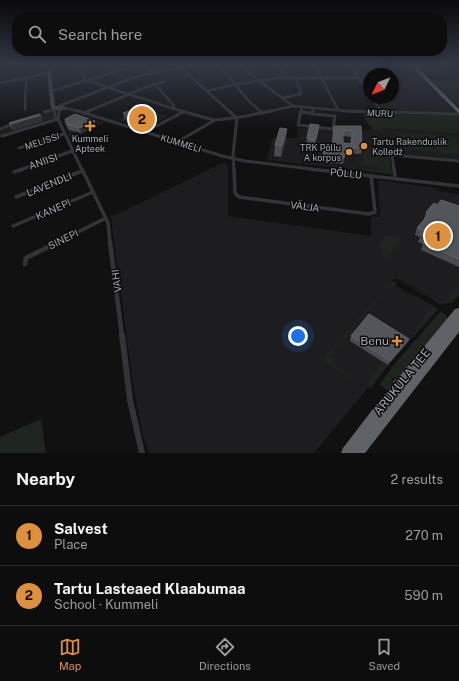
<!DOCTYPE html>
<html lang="en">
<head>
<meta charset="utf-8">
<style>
	:root { --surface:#0d0d0e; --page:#1b1b1c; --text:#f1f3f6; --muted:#9a9c9e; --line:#2d2d2e; --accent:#de903c }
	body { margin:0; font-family:"Public Sans",sans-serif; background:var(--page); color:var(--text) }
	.compass { position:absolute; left:363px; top:68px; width:36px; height:36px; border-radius:50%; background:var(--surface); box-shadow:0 2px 6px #0003; rotate:227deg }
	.you { position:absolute; left:298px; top:336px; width:14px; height:14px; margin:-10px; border:3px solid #fff; border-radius:50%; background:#1a73e8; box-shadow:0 0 0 6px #1a73e833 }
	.badge { display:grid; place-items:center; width:26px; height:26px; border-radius:50%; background:var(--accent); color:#111; font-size:13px; font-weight:700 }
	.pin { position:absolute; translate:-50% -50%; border:2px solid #fff; box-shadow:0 1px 4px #0006 }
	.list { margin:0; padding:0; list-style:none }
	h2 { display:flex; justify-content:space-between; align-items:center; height:52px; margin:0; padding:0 16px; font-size:17px }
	h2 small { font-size:13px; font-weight:400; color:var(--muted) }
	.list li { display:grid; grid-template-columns:26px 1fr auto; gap:12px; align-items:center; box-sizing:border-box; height:60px; padding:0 16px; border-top:1px solid var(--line) }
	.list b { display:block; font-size:15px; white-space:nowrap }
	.list p { margin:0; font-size:13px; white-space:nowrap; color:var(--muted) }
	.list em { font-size:13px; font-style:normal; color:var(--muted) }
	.icon { flex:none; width:22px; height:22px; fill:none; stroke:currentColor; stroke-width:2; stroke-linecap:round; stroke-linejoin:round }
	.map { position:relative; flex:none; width:459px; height:453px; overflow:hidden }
	.search { position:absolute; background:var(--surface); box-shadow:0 2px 6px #0003; left:12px; right:12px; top:12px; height:44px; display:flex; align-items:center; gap:10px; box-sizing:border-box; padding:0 14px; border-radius:16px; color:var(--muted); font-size:15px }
	.sheet { height:172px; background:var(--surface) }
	nav { display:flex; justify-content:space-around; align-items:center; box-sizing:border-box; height:56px; border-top:1px solid var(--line); background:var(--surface); font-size:11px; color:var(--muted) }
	nav a { display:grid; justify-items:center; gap:2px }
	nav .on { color:var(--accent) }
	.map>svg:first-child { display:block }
</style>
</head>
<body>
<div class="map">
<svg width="459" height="453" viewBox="0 0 459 453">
	<rect width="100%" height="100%" fill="#111112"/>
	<g fill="#1d1d1f">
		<path d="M 351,65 L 410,65 L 457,113 L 384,112 L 374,98 L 393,98 L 393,74 L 369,74 L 369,91 Z"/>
		<path d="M 144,108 L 167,116 L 145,129 L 118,120 Z"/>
		<path d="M 51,111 L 55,120 L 0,137 L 0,131 Z"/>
		<path d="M 80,115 L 104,123 L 78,136 L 70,138 L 63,121 L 71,117 Z"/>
		<path d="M 297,128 L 382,130 L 382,128 L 459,134 L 459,160 L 389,153 L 392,174 L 267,160 L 272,138 L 297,138 Z"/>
		<path d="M 225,162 L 228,166 L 228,216 L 371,236 L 371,216 L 380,217 L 378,180 L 437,188 L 439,191 L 459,194 L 459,284 L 443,302 L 395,278 L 390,283 L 438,309 L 366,390 L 314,453 L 149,453 L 143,436 L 133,384 L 111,217 Z"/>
	</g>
	<g fill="#1e241e">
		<path d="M 414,65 L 440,66 L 450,76 L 425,76 Z"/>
		<path d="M 427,79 L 459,80 L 459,105 L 456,105 Z"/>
		<path d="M 363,114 L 459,115 L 459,134 L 382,128 L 382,130 L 371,130 Z"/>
		<path d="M 397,132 L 454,136 L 459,146 L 459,155 L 402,149 Z"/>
		<path d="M 362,148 L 379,150 L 390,156 L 392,174 L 349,169 L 349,167 L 353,166 L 355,168 L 383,171 L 382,167 L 363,165 Z"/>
		<path d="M 386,235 L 393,236 L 402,240 L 386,259 L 382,255 L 380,244 Z"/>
		<path d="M 394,279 L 443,302 L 459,284 L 459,295 L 451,303 L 444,303 L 441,305 L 433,299 Z"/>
		<path d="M 392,281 L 397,284 L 393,287 L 390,285 L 329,356 L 333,359 L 331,362 L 355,380 L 357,383 L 323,359 Z"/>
		<path d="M 415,296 L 438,309 L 414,336 L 412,335 L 432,307 L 415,298 Z"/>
		<path d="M 441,311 L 446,315 L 448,320 L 388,391 L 380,384 L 393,366 Z"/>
		<path d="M 382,362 L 388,365 L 370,389 L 368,382 Z"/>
		<path d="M 41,419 L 46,453 L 0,453 L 0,437 Z"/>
	</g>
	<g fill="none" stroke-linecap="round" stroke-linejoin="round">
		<g stroke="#323437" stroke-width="2.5">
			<path d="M 79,65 L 85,80 L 184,112"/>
			<path d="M 145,65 L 152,73"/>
			<path d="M 178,65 L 230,112"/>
			<path d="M 219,65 L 248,100 L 261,112"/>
			<path d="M 238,65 L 293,106"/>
			<path d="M 276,65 L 287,78"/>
			<path d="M 315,65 L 338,110"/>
			<path d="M 349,65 L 369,93"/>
			<path d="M 79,66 L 87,65"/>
			<path d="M 0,83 L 48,73"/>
			<path d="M 155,84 L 174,106 L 173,109"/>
			<path d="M 52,91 L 137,65"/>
			<path d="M 207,91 L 238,84 L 280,78 L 358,78"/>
			<path d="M 282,98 L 301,94 L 296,78"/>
			<path d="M 372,98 L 382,112"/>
			<path d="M 59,106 L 138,76 L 182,68 L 218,65"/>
			<path d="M 62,107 L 81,112"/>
			<path d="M 25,110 L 26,78"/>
			<path d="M 45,112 L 54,109 L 55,112"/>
			<path d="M 59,112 L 59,110 L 65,109"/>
			<path d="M 86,112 L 149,86 L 164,82"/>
			<path d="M 266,112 L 293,106 L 357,112"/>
			<path d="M 301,112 L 302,107"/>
			<path d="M 312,112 L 313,108"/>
		</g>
		<g stroke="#323437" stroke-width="3">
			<path d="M 54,111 L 56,118 L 58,119 L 82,170"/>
			<path d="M 78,111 L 222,156 L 245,161 L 319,170"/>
			<path d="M 181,111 L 214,120"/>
			<path d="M 229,111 L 237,118 L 233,155 L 234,170"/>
			<path d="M 260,111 L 263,113"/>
			<path d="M 301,111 L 298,125 L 333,129"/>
			<path d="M 313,111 L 312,114 L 335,116 L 333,129 L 335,129"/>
			<path d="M 345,111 L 459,114"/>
			<path d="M 381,111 L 383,113"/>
			<path d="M 44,112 L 49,111"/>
			<path d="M 300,112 L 312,113"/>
			<path d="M 83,113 L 89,111"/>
			<path d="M 58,119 L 59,111"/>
			<path d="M 0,129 L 15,123"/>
			<path d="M 145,132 L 183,112"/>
			<path d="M 2,136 L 58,119"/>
			<path d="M 177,142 L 215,120 L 241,117 L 271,111"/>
			<path d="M 19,148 L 64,134"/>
			<path d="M 20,170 L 72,151"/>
			<path d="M 394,170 L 392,155 L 459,161"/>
		</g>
		<g stroke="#323437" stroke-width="3.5">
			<path d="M 82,169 L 108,223 L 110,243"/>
			<path d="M 234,169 L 235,193 L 239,197 L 369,214 L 375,212 L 371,175"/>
			<path d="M 310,169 L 459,186"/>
			<path d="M 394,169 L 395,178"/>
			<path d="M 14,172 L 23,169"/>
			<path d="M 16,197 L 82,171"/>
			<path d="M 13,226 L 93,192"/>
			<path d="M 56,243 L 106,218"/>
		</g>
		<g stroke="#323437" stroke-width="4.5">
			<path d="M 110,242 L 122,336"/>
			<path d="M 25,264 L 26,258 L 58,242"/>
		</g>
		<path stroke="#323437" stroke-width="6" d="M 122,335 L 130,400 L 142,453"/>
		<path fill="#404346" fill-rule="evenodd" d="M 46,65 L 50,65 L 55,106 L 62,106 L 64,107 L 58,110 L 51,108 Z"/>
		<g fill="#5f6267" fill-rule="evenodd">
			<path d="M 410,65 L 415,65 L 459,109 L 459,114 Z"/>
			<path d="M 459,308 L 459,332 L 365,453 L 341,453 L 343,448 L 373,409 L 455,309 Z"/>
		</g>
	</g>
	<g fill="#494b4e" fill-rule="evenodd">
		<path d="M 123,113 L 137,113 L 151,117 L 152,123 L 147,125 L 139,123 L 137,124 L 130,122 L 129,120 L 124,119 Z"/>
		<path d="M 41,115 L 42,121 L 13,130 L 11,128 L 9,123 Z"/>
		<path d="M 65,119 L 96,126 L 81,133 L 69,130 L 66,125 Z"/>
		<path d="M 319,125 L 315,145 L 313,145 L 313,147 L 306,144 L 307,138 Z"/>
		<path d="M 334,126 L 361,126 L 362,148 L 361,154 L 345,153 L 343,164 L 322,161 L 324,151 L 331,151 ZM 343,136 L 351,137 L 350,144 L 343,143 Z"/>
		<path d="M 286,140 L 281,157 L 274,156 L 275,145 Z"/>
		<path d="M 437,205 L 459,206 L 459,267 L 421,250 L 423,244 L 418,242 L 420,237 L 415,235 L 417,228 L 425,219 L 424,219 L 426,212 Z"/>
		<path d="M 351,336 L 409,339 L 407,343 L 388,365 L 350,341 Z"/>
	</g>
	<g fill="#2e3032">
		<path d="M 41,115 L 42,121 L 13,130 L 11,124 Z"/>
		<path d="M 151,117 L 152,123 L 147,125 L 146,120 Z"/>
		<path d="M 138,118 L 139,123 L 137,124 L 136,119 Z"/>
		<path d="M 95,121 L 96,126 L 81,133 L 79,128 Z"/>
		<path d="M 287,129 L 286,140 L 281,157 L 282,146 Z"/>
		<path d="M 409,339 L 407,343 L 388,365 L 390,361 Z"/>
	</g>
	<g fill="#525559" stroke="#5f6367" fill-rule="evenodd">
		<path d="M 129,111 L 137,113 L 141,111 L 146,113 L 142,115 L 151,117 L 146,120 L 138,118 L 136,119 L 129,117 L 131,115 L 123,113 Z"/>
		<path d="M 39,114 L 41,115 L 11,124 L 9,123 Z"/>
		<path d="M 75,114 L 95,121 L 79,128 L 67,124 L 65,119 Z"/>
		<path d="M 310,124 L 319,125 L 316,139 L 314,139 L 314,141 L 307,138 Z"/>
		<path d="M 334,126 L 361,126 L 362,148 L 345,147 L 344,158 L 323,155 L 324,151 L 332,152 ZM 343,130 L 352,131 L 352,144 L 343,143 Z"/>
		<path d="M 280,128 L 287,129 L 282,146 L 275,145 Z"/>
		<path d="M 441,200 L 459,206 L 459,259 L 423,243 L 428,238 L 421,235 L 424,231 L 417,228 L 429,214 L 426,212 L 434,203 L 437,205 Z"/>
		<path d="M 369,314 L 409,339 L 390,361 L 351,336 Z"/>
	</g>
	<linearGradient id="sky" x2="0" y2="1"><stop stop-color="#09090a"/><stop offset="0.5" stop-color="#323844"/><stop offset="1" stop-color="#323844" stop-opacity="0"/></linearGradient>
	<rect width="459" height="129" fill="url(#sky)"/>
	<g fill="#de903c" stroke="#0c0c0d" stroke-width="1.5">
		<path d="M88 120h4v4h4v4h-4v4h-4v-4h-4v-4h4z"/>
		<circle cx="364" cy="146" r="4"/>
		<circle cx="349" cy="152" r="4"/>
		<path d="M395 335h4v4h4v4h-4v4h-4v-4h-4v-4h4z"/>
	</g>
	<g text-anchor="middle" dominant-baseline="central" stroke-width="3" stroke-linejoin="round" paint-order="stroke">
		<g font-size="9" fill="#a3aab1" stroke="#0c0c0d">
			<text transform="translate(380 113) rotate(2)">MURU</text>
			<text transform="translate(42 141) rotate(-18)">MELISSI</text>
			<text transform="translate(181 143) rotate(17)">KUMMELI</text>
		</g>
		<g font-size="9" fill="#a3aab1" stroke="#0c0c0d">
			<text x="90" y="138">Kummeli<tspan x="90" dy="10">Apteek</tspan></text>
			<text x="372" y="141" text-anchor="start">Tartu Rakenduslik<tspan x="372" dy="10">Kolledž</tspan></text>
			<text x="341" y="147" text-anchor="end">TRK Põllu<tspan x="341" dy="10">A korpus</tspan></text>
		</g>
		<g font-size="10" fill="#a3aab1" stroke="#0c0c0d">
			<text transform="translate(43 161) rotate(-20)">ANIISI</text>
			<text transform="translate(346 173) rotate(6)">PÕLLU</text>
			<text transform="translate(49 184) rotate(-22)">LAVENDLI</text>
			<text transform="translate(305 206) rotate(7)">VÄLJA</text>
			<text transform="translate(53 209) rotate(-24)">KANEPI</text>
			<text transform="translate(63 239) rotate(-26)">SINEPI</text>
			<text transform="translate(116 281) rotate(-97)">VAHI</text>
		</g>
		<g font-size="12" fill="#a3aab1" stroke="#0c0c0d" text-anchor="end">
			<text x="389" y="341">Benu</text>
		</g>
		<g font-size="12" fill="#a3aab1" stroke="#0c0c0d">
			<text transform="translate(402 382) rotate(-51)">ARUKÜLA TEE</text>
		</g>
	</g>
</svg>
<svg class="compass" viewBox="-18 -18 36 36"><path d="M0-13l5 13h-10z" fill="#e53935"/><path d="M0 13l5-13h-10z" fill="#9a9c9e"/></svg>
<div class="you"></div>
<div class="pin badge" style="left:438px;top:236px">1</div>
<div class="pin badge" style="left:142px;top:119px">2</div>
<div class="search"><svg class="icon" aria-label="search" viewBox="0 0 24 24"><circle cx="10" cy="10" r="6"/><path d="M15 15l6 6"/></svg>Search here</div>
</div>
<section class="sheet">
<h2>Nearby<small>2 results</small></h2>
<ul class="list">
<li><span class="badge">1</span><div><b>Salvest</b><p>Place</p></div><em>270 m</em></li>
<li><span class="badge">2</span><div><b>Tartu Lasteaed Klaabumaa</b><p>School · Kummeli</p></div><em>590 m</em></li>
</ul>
</section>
<nav>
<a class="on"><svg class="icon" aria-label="map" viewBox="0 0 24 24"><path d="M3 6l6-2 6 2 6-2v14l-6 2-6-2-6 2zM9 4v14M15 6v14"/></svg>Map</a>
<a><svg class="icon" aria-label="directions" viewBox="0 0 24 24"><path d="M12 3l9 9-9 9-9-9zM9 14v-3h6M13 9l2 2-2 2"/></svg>Directions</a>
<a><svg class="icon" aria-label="saved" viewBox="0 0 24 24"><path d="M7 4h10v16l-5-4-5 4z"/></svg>Saved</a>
</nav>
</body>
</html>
